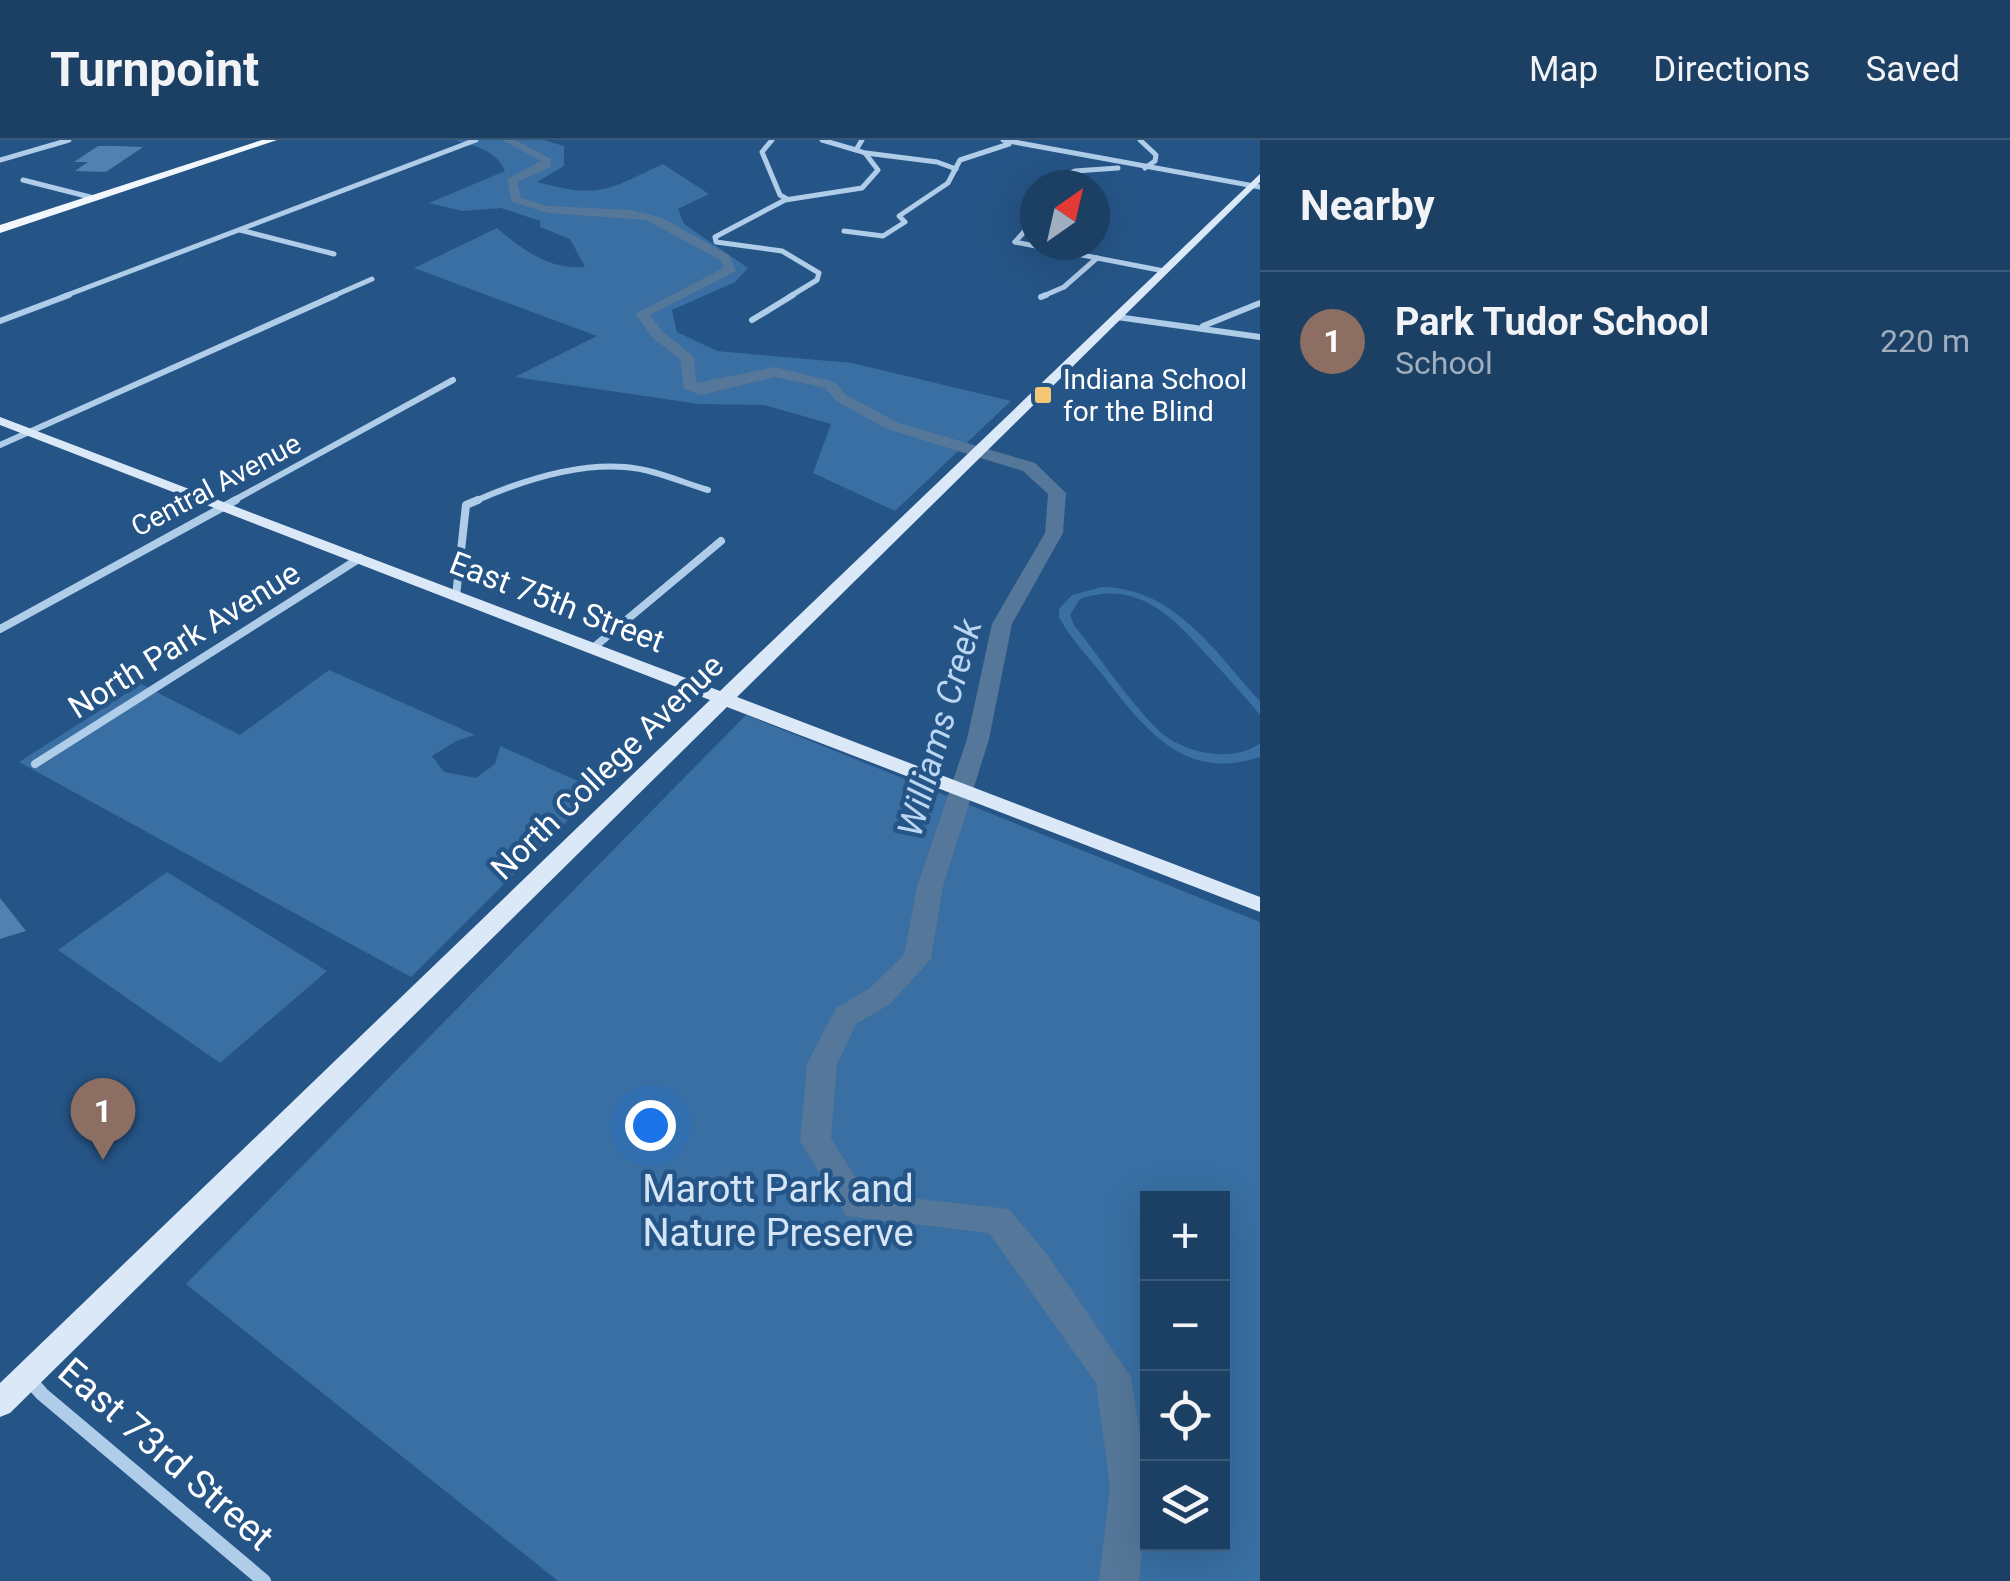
<!DOCTYPE html>
<html lang="en">
<head>
<meta charset="utf-8">
<style>
	:root { --surface:#1c3f64; --page:#294a6d; --text:#f1f3f6; --muted:#a0afbf; --line:#3a5878; --accent:#f3c773 }
	body { margin:0; font-family:Roboto,sans-serif; background:var(--page); color:var(--text) }
	.controls { position:absolute; right:30px; bottom:30px; display:grid; overflow:hidden; border-radius:0px; box-shadow:0 10px 40px #0002 }
	.controls button { width:90px; height:90px; display:grid; place-items:center; padding:0; border:0; border-bottom:2px solid var(--line); background:var(--surface); color:var(--text); font:50px sans-serif }
	.compass { position:absolute; left:1020px; top:30px; width:90px; height:90px; border-radius:50%; background:var(--surface); box-shadow:0 10px 40px #0002; rotate:34deg }
	.you { position:absolute; left:650px; top:985px; width:35px; height:35px; margin:-25px; border:8px solid #fff; border-radius:50%; background:#1a73e8; box-shadow:0 0 0 15px #1a73e833 }
	.badge { display:grid; place-items:center; width:65px; height:65px; border-radius:50%; background:var(--accent); color:#fff; font-size:32px; font-weight:700 }
	.pin { position:absolute; translate:-50% -82px; filter:drop-shadow(0 2px 5px #0008) }
	.pin::after { content:''; position:absolute; top:52px; width:35px; height:30px; background:inherit; clip-path:polygon(0 0,100% 0,50% 100%) }
	.list { margin:0; padding:0; list-style:none }
	h2 { display:flex; justify-content:space-between; align-items:center; height:130px; margin:0; padding:0 40px; font-size:42px }
	h2 small { font-size:32px; font-weight:400; color:var(--muted) }
	.list li { display:grid; grid-template-columns:65px 1fr auto; gap:30px; align-items:center; box-sizing:border-box; height:140px; padding:0 40px; border-top:2px solid var(--line) }
	.list b { display:block; font-size:38px; white-space:nowrap }
	.list p { margin:0; font-size:32px; white-space:nowrap; color:var(--muted) }
	.list em { font-size:32px; font-style:normal; color:var(--muted) }
	.icon { flex:none; width:55px; height:55px; fill:none; stroke:currentColor; stroke-width:2; stroke-linecap:round; stroke-linejoin:round }
	.map { position:relative; flex:none; width:1260px; height:1441px; overflow:hidden }
	header { display:flex; align-items:center; gap:60px; box-sizing:border-box; height:140px; padding:0 50px; background:var(--surface); border-bottom:2px solid var(--line) }
	header strong { font-size:48px }
	nav { display:flex; gap:55px; margin-inline-start:auto; font-size:35px }
	main { display:flex }
	aside { flex:1; background:var(--surface) }
	.map>svg:first-child { display:block }
</style>
</head>
<body>
<header>
<strong>Turnpoint</strong>
<nav><a>Map</a><a>Directions</a><a>Saved</a></nav>
</header>
<main>
<div class="map">
<svg width="1260" height="1441" viewBox="0 0 1260 1441">
	<rect width="100%" height="100%" fill="#255486"/>
	<g fill="#396fa3" fill-rule="evenodd">
		<path d="M 453,0 L 544,0 L 564,6 L 564,26 L 537,42 C 599,59 607,50 663,24 L 709,54 L 678,69 L 684,84 L 748,128 L 735,142 L 672,170 L 677,192 L 717,211 L 852,223 L 1011,261 L 895,371 L 813,333 L 831,284 L 764,265 L 699,264 L 515,237 L 597,196 L 414,128 L 497,88 C 522,110 550,130 585,127 L 570,99 L 540,87 L 540,81 L 501,68 L 462,71 L 429,63 L 505,31 C 496,10 474,5 453,0 Z"/>
		<path d="M 1102,447 C 1175,448 1215,512 1260,561 L 1260,575 C 1243,554 1225,535 1207,515 C 1172,476 1137,439 1080,459 L 1070,475 L 1074,485 C 1101,519 1127,559 1158,590 C 1182,613 1233,624 1260,603 L 1260,617 C 1182,643 1143,586 1101,533 C 1087,516 1070,498 1059,477 L 1059,469 L 1072,455 Z"/>
		<path d="M 329,530 L 475,595 L 456,601 L 432,616 L 444,632 L 476,638 L 495,624 L 500,606 L 598,650 L 411,837 L 19,622 L 141,544 L 240,595 Z"/>
		<path d="M 746,575 L 1260,782 L 1260,1441 L 558,1441 L 186,1144 ZM 1148,1058 L 1222,1058 L 1222,1404 L 1148,1404 Z"/>
		<path d="M 167,732 L 327,831 L 220,923 L 58,810 Z"/>
	</g>
	<g fill="none" stroke-linecap="round" stroke-linejoin="round">
		<path fill="#579" fill-rule="evenodd" d="M 502,0 L 515,0 L 551,19 L 551,27 L 517,42 L 521,58 L 548,66 L 631,70 L 662,78 L 729,115 L 736,131 L 650,175 L 663,192 L 694,217 L 696,243 L 775,227 L 835,242 L 846,255 L 899,283 L 1035,323 L 1066,353 L 1063,393 L 1012,484 L 989,599 L 943,747 L 931,819 L 890,864 L 856,884 L 837,924 L 831,999 L 866,1053 L 1009,1069 L 1047,1114 L 1131,1237 L 1148,1344 L 1139,1441 L 1099,1441 L 1110,1346 L 1096,1243 L 989,1093 L 846,1076 L 800,1001 L 807,924 L 836,868 L 870,848 L 904,815 L 917,747 L 967,599 L 992,484 L 1045,393 L 1048,354 L 1023,331 L 887,289 L 836,261 L 825,248 L 775,237 L 701,255 L 684,249 L 680,219 L 653,198 L 635,174 L 716,132 L 724,127 L 720,120 L 646,80 L 548,73 L 512,62 L 507,39 L 541,21 Z"/>
	</g>
	<g fill="#5181b0">
		<path d="M 98,6 L 116,6 L 143,7 L 106,32 L 75,31 L 88,22 L 74,22 Z"/>
		<path d="M 0,758 L 26,791 L 0,799 Z"/>
	</g>
	<g fill="none" stroke-linecap="round" stroke-linejoin="round">
		<g stroke="#afcce9" stroke-width="5">
			<path d="M 772,0 L 762,12 L 780,55 L 787,59"/>
			<path d="M 822,0 L 856,10"/>
			<path d="M 1003,0 L 1260,47"/>
			<path d="M 1140,0 L 1156,15 L 1155,21 L 1145,28"/>
			<path d="M 866,13 L 937,22 L 956,29"/>
			<path d="M 0,20 L 69,0"/>
			<path d="M 23,40 L 94,58"/>
			<path d="M 1048,45 L 1075,31 L 1118,28"/>
			<path d="M 240,90 L 334,114"/>
			<path d="M 844,91 L 883,96 L 905,82 L 899,76 L 948,43 L 960,20 L 1009,4"/>
			<path d="M 1015,102 L 1164,131"/>
			<path d="M 1015,102 L 1031,84 L 1035,62"/>
			<path d="M 62,157 L 476,0"/>
			<path d="M 331,157 L 372,139"/>
			<path d="M 789,157 L 817,140 L 819,133 L 782,111 L 716,102 L 715,97 L 785,60 L 862,48 L 878,30 L 865,13 L 856,10 L 862,0"/>
			<path d="M 1041,157 L 1064,147 L 1097,118"/>
		</g>
		<g stroke="#afcce9" stroke-width="6">
			<path d="M 1041,157 L 1046,155"/>
			<path d="M 1117,177 L 1260,197"/>
			<path d="M 752,180 L 793,155"/>
			<path d="M 0,181 L 69,155"/>
			<path d="M 1203,186 L 1260,163"/>
			<path d="M 0,305 L 336,155"/>
			<path d="M 231,362 L 453,240"/>
			<path d="M 473,362 C 518,342 575,323 625,327 C 653,329 681,342 708,350"/>
		</g>
		<g stroke="#afcce9" stroke-width="8">
			<path d="M 456,456 L 466,365 L 478,360"/>
			<path d="M 0,489 L 236,360"/>
			<path d="M 593,508 L 721,401"/>
			<path d="M 35,624 L 360,418"/>
		</g>
		<path stroke="#afcce9" stroke-width="14" d="M 27,1237 L 42,1254 L 264,1441"/>
		<path fill="#dae8f7" fill-rule="evenodd" d="M 1260,34 L 1260,42 L 737,557 L 1260,757 L 1260,772 L 727,567 L 10,1273 L 0,1277 L 0,1243 L 710,560 L 0,285 L 0,277 L 720,551 Z"/>
		<path fill="#f2f7fe" fill-rule="evenodd" d="M 262,0 L 277,0 L 0,93 L 0,85 Z"/>
	</g>
	<rect fill="#f3c773" stroke="#255486" stroke-width="4" x="1033" y="245" width="20" height="20" rx="5"/>
	<g text-anchor="middle" dominant-baseline="central" stroke-width="9" stroke-linejoin="round" paint-order="stroke">
		<g font-size="28" fill="#fff" stroke="#255486" text-anchor="start">
			<text x="1063" y="239">Indiana School<tspan x="1063" dy="32">for the Blind</tspan></text>
		</g>
		<g font-size="28" fill="#fff" stroke="#255486">
			<text transform="translate(216 345) rotate(-28)">Central Avenue</text>
		</g>
		<g font-size="32" fill="#fff" stroke="#255486">
			<text transform="translate(557 462) rotate(21)">East 75th Street</text>
			<text transform="translate(184 500) rotate(-32)">North Park Avenue</text>
			<text transform="translate(607 627) rotate(-44)">North College Avenue</text>
		</g>
		<g font-size="35" font-style="italic" fill="#bbd6f0" stroke="#255486">
			<text transform="translate(940 588) rotate(-74)">Williams Creek</text>
		</g>
		<g font-size="38" fill="#d3e5f7" stroke="#255486">
			<text x="778" y="1049">Marott Park and<tspan x="778" dy="44">Nature Preserve</tspan></text>
		</g>
		<g font-size="38" fill="#fff" stroke="#255486">
			<text transform="translate(166 1314) rotate(41)">East 73rd Street</text>
		</g>
	</g>
</svg>
<div class="controls">
<button>+</button>
<button>−</button>
<button><svg class="icon" aria-label="locate" viewBox="0 0 24 24"><circle cx="12" cy="12" r="6"/><path d="M12 2v4M12 18v4M2 12h4M18 12h4"/></svg></button>
<button><svg class="icon" aria-label="layers" viewBox="0 0 24 24"><path d="M12 4l9 5-9 5-9-5zM3 14l9 5 9-5"/></svg></button>
</div>
<svg class="compass" viewBox="-18 -18 36 36"><path d="M0-13l5 13h-10z" fill="#e53935"/><path d="M0 13l5-13h-10z" fill="#a0afbf"/></svg>
<div class="you"></div>
<div class="pin badge" style="left:103px;top:1020px;background:#8d6e63">1</div>
</div>
<aside>
<h2>Nearby<small></small></h2>
<ul class="list">
<li><span class="badge" style="background:#8d6e63">1</span><div><b>Park Tudor School</b><p>School</p></div><em>220 m</em></li>
</ul>
</aside>
</main>
</body>
</html>
